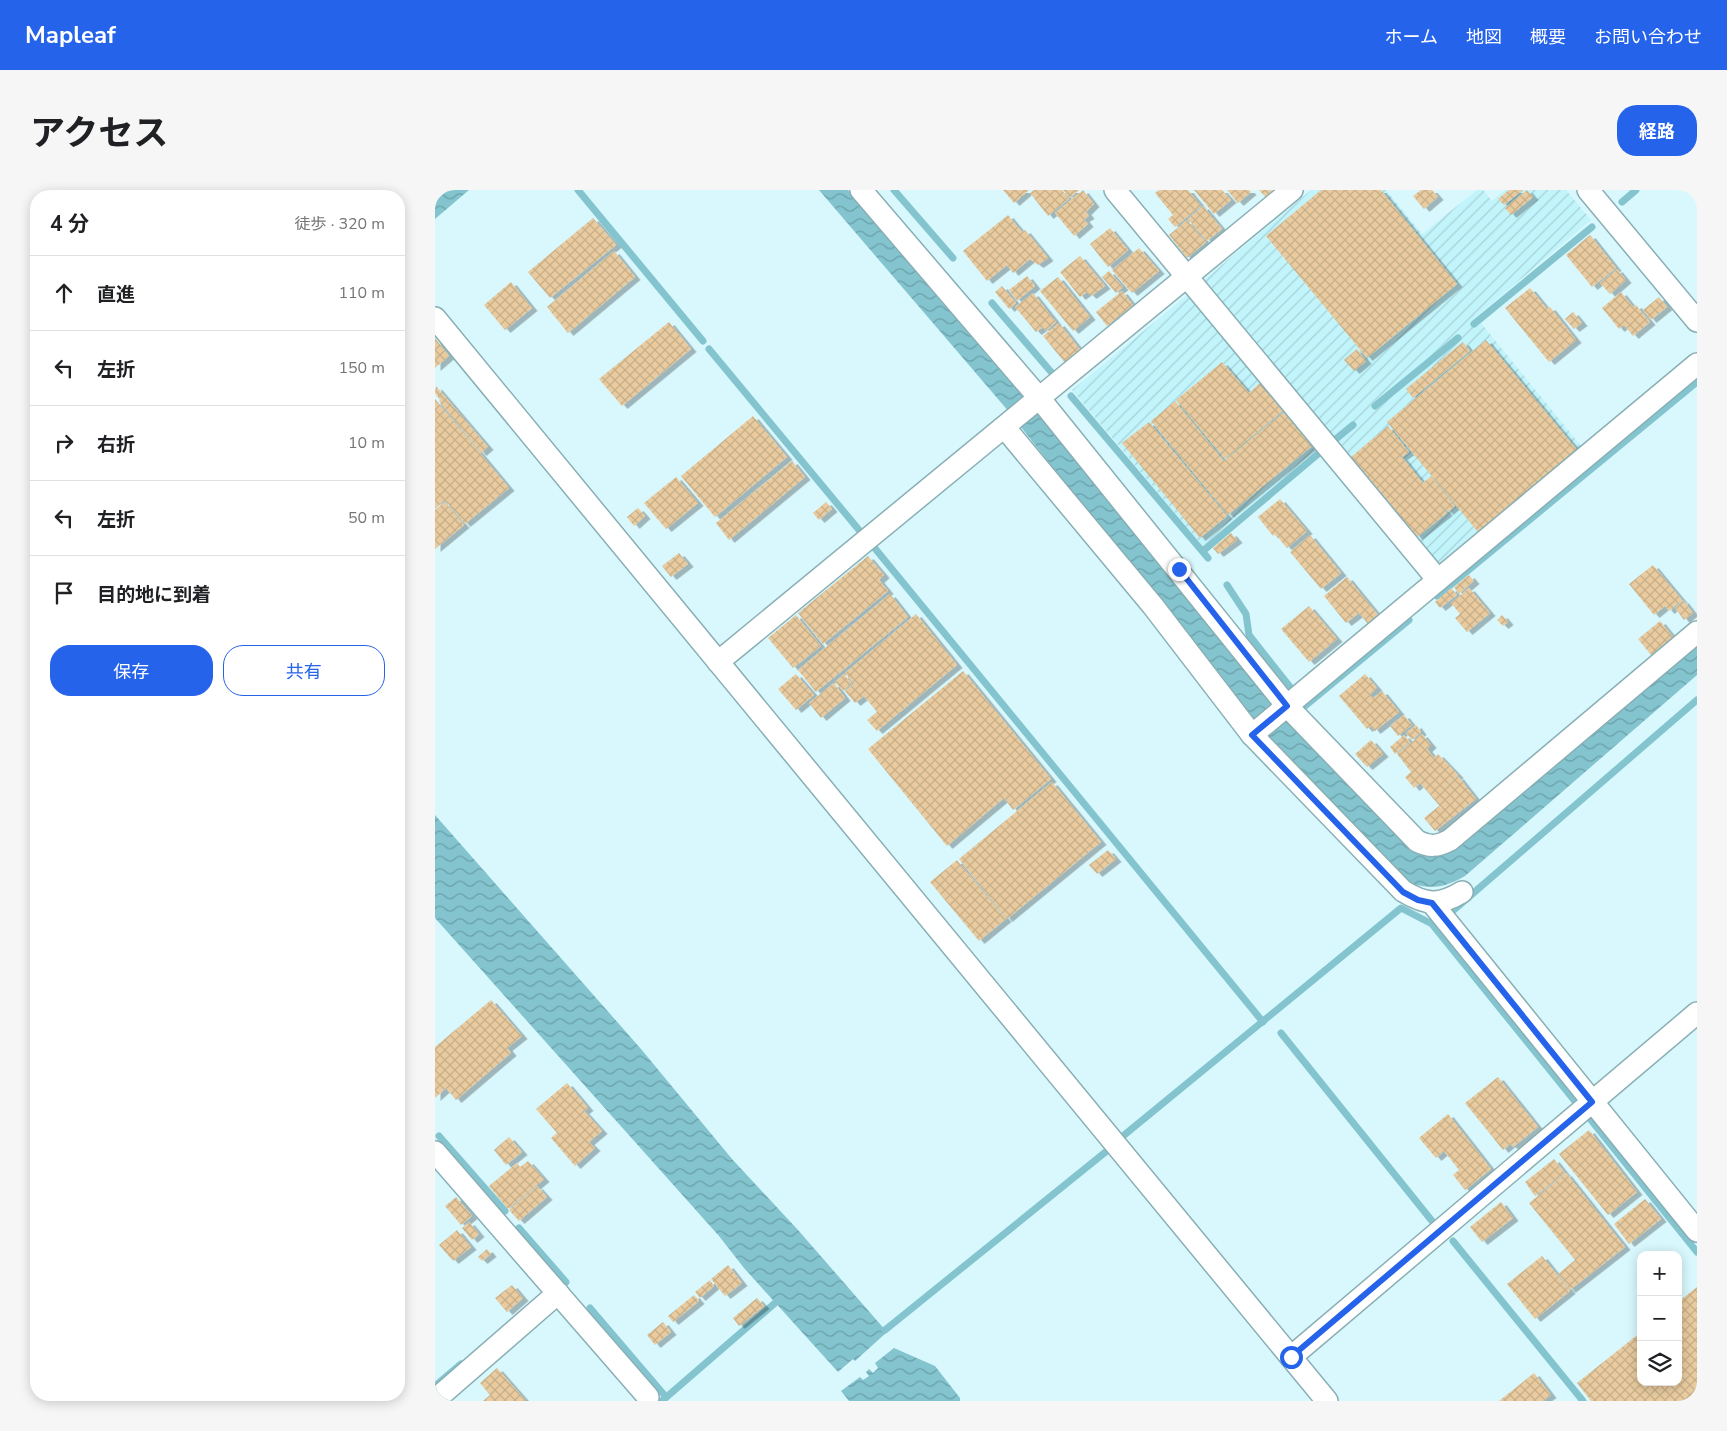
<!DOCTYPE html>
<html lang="ja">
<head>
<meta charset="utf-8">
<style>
	:root { --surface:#fff; --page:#f6f6f6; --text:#202124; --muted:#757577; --line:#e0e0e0; --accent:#2563eb }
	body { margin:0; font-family:"Nunito Sans","Noto Sans JP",sans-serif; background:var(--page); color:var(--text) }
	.controls { position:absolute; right:15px; bottom:15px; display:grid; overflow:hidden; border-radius:10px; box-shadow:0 2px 12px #0003 }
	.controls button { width:45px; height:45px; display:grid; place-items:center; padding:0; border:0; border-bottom:1px solid var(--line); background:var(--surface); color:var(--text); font:25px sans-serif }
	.stop { position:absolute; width:15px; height:15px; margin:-11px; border:4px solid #2563eb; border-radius:50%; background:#fff }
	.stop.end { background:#2563eb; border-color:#fff; box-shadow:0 1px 5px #0008 }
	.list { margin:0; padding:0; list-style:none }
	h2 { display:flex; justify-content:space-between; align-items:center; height:65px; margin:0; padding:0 20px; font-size:21px }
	h2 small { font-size:16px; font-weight:400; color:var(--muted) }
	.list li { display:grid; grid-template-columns:32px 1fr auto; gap:15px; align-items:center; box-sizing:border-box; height:75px; padding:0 20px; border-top:1px solid var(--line) }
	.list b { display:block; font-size:19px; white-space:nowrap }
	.list em { font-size:16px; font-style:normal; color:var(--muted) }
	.actions { display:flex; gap:10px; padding:15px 20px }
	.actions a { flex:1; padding:11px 0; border:1px solid var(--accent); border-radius:20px; text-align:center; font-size:18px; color:var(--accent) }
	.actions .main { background:var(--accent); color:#fff }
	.icon { flex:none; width:28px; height:28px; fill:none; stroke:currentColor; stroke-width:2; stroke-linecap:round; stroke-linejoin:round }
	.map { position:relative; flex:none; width:1262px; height:1211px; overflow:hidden; border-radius:20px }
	header { display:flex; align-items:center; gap:30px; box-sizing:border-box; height:70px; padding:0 25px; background:var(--accent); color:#fff }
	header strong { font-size:24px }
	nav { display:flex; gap:28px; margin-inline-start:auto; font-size:18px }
	.intro { display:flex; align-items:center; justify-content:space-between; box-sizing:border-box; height:120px; padding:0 30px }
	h1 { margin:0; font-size:35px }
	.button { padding:12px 22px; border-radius:20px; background:var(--accent); color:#fff; font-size:18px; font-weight:700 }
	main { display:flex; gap:30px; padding:0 30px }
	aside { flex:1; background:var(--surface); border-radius:20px; box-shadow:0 2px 12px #0003 }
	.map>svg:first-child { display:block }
</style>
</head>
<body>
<header>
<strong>Mapleaf</strong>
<nav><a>ホーム</a><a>地図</a><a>概要</a><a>お問い合わせ</a></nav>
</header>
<div class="intro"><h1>アクセス</h1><a class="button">経路</a></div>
<main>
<aside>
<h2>4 分<small>徒歩 · 320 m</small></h2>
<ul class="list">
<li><svg class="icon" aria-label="ahead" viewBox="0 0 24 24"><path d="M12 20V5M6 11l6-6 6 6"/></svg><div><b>直進</b></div><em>110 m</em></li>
<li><svg class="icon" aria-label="left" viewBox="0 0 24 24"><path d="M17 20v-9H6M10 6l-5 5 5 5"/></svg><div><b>左折</b></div><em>150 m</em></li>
<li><svg class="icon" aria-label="right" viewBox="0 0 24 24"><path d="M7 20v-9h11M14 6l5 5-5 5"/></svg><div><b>右折</b></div><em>10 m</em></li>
<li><svg class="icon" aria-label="left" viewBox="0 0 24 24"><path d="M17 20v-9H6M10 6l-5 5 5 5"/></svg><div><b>左折</b></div><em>50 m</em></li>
<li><svg class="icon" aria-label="arrive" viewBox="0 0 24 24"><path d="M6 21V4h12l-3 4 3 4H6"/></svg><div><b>目的地に到着</b></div></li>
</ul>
<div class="actions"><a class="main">保存</a><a>共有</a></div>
</aside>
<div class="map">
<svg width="1262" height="1211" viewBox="0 0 1262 1211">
	<defs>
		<pattern id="industrial-furrows" width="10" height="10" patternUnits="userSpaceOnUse" patternTransform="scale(1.25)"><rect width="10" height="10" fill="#c2f4fc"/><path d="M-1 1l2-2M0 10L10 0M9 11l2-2" fill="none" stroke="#a6d2d8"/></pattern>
		<pattern id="water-waves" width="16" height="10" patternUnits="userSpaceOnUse" patternTransform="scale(1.25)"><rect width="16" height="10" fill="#83c4cf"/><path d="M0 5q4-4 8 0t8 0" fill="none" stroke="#6ba0a8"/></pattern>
		<pattern id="building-cross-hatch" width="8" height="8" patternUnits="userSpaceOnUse" patternTransform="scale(1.25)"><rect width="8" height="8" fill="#e9cb9f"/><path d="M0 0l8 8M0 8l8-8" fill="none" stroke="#c7af89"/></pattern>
		<filter id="shadow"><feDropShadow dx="5.5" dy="3" stdDeviation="0" flood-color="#0004"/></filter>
	</defs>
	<rect width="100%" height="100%" fill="#d8f8fd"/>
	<g fill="url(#industrial-furrows)">
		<path d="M 876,0 L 951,0 L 987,44 L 1042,0 L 1048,0 L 1057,11 L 1070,0 L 1131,0 L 1156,30 L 1041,127 L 1151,262 L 1008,380 L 770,100 L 770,89 Z"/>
		<path d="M 757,101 L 886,257 L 768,356 L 637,200 Z"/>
	</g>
	<g fill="url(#water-waves)">
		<path d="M 13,0 L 34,0 L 0,29 L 0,11 Z"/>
		<path d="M 384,0 L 413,0 L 615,235 L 864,543 L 983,664 C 1005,671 1014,663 1032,651 L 1262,456 L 1262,485 L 1030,686 C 1007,699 997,699 972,693 L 833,551 L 575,223 Z"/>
		<path d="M 0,625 L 206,859 L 297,969 L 363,1040 L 452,1142 L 420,1171 L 418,1169 L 403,1182 L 309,1078 L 284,1046 L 0,728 Z"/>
		<path d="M 459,1158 L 500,1176 L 525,1208 L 525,1211 L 414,1211 L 406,1201 L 425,1187 L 428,1190 L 434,1186 L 431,1182 L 434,1179 L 438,1183 L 443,1178 L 440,1173 Z"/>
	</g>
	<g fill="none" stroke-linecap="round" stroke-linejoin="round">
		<g stroke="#83c4cf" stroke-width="7">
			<path d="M 143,0 L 268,151"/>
			<path d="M 459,0 L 518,68"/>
			<path d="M 1187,12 L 1201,0"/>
			<path d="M 557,113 L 617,183"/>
			<path d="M 1039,134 L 1157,37"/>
			<path d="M 274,159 L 429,346"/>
			<path d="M 636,206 L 773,368"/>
			<path d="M 940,216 L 1023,148"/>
			<path d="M 896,253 L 918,235"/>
			<path d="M 438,356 L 828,832"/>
			<path d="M 768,361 L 883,264"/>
			<path d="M 792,395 L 811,424 L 814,445 L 859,502"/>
			<path d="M 1002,406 L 1262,192"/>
			<path d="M 870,516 L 974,430"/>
			<path d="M 1014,724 L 1262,510"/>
			<path d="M 846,843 L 997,1031"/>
			<path d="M 1156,930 L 1262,1062"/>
			<path d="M 4,946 L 70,1021"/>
			<path d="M 688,946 L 966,718 L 997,734 L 1139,910"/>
			<path d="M 84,1038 L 131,1092"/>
			<path d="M 1018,1051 L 1148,1211"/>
			<path d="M 155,1118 L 231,1207"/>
			<path d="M 450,1140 L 673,960"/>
			<path d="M 0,1196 L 26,1174"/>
			<path d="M 227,1211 L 340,1113"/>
		</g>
	</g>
	<g fill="url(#building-cross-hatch)" filter="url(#shadow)">
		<path d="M 568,0 L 594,0 L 579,13 Z"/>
		<path d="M 599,0 L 627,0 L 634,9 L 613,26 L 595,3 Z"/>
		<path d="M 628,0 L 644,0 L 635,8 Z"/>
		<path d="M 648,0 L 659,14 L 651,22 L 654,26 L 649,29 L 653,34 L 639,46 L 620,23 Z"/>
		<path d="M 724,0 L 753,0 L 766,16 L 740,37 L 733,29 L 738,25 L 720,3 Z"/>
		<path d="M 759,0 L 787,0 L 796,10 L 779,24 Z"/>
		<path d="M 792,0 L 814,0 L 816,2 L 803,13 Z"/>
		<path d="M 824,0 L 836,0 L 838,2 L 831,8 Z"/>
		<path d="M 886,0 L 946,0 L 1022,94 L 932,168 L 831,46 Z"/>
		<path d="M 986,0 L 997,0 L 1003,7 L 989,19 L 978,6 Z"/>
		<path d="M 1074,0 L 1088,0 L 1069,15 L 1063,9 Z"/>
		<path d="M 1092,0 L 1098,7 L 1076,25 L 1070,18 Z"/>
		<path d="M 768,16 L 787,39 L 772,51 L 753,29 Z"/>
		<path d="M 573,25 L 587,42 L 590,40 L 613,68 L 603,75 L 595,69 L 578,83 L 572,75 L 552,91 L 528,61 Z"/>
		<path d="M 158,28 L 181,55 L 115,108 L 93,82 Z"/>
		<path d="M 752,30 L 771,52 L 752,68 L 734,45 Z"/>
		<path d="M 675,38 L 693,60 L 673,77 L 655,54 Z"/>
		<path d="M 1155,45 L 1181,78 L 1157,97 L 1131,65 Z"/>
		<path d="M 704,58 L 724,81 L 697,103 L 677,80 Z"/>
		<path d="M 179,61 L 200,87 L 133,143 L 112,117 Z"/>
		<path d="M 645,66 L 670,96 L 656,106 L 652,102 L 645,107 L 625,82 Z"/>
		<path d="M 1182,79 L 1191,90 L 1175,104 L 1165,93 Z"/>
		<path d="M 674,81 L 688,97 L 681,103 L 667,87 Z"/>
		<path d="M 592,86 L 600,96 L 582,111 L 574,100 Z"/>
		<path d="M 623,87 L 655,127 L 638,141 L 605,101 Z"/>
		<path d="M 76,92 L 97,118 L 70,140 L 49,115 Z"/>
		<path d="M 567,96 L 581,113 L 574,119 L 560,102 Z"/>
		<path d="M 1095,98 L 1112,119 L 1115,117 L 1141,150 L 1114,172 L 1070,118 Z"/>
		<path d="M 687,101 L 698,115 L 672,136 L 661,122 Z"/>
		<path d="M 1186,102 L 1198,117 L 1201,115 L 1215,132 L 1198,146 L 1189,135 L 1184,139 L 1167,118 Z"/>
		<path d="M 598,103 L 621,132 L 611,141 L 608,137 L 601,142 L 580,117 Z"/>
		<path d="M 1224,107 L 1232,117 L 1216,130 L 1208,120 Z"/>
		<path d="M 1138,122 L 1147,133 L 1139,139 L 1130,129 Z"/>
		<path d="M 234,132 L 256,159 L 187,216 L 164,189 Z"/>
		<path d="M 624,133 L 646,161 L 631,174 L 608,146 Z"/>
		<path d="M 0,148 L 14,166 L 0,178 Z"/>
		<path d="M 1051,150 L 1142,260 L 1043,342 L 952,232 Z"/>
		<path d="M 1028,152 L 1035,161 L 978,208 L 971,199 Z"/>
		<path d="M 922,159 L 931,171 L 919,181 L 909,170 Z"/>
		<path d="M 787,172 L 814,203 L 826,192 L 849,220 L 790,269 L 741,210 Z"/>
		<path d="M 1,196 L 53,257 L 46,263 L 4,211 L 5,210 L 0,203 Z"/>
		<path d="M 0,209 L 74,298 L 30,334 L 10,310 L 0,319 Z"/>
		<path d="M 740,211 L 789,271 L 849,222 L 877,256 L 793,325 L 716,231 Z"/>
		<path d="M 318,226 L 352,267 L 280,327 L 246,286 Z"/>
		<path d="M 714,232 L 792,326 L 765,348 L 687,253 Z"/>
		<path d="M 953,236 L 974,262 L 967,267 L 988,293 L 996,286 L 1020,316 L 1013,322 L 1007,315 L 1012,323 L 982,347 L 916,267 Z"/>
		<path d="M 357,271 L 370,287 L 294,350 L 281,333 Z"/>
		<path d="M 241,287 L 263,313 L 231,339 L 209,313 Z"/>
		<path d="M 845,309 L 872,341 L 852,358 L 840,344 L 838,346 L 823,327 Z"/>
		<path d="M 10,312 L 29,335 L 0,359 L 0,320 Z"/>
		<path d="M 391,312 L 397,319 L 384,330 L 378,323 Z"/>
		<path d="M 203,318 L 210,326 L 199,336 L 192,327 Z"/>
		<path d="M 796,343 L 802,350 L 783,364 L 778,358 Z"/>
		<path d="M 875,345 L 906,383 L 886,399 L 855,362 Z"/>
		<path d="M 244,363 L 253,374 L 236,387 L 227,376 Z"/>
		<path d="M 433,366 L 449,385 L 444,390 L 453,401 L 388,454 L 363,423 Z"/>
		<path d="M 1218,375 L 1247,410 L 1234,421 L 1230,416 L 1219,425 L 1194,394 Z"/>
		<path d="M 1034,385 L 1039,391 L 1024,404 L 1019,397 Z"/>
		<path d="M 912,387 L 943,425 L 933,434 L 924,423 L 911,433 L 889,406 Z"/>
		<path d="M 1016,398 L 1022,405 L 1005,418 L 1000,412 Z"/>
		<path d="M 1034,398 L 1055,423 L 1032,442 L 1020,428 L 1025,424 L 1016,413 Z"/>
		<path d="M 455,404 L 473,427 L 381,502 L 363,480 Z"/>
		<path d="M 1248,410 L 1258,423 L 1249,430 L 1240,418 Z"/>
		<path d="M 874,416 L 902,449 L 874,472 L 846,439 Z"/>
		<path d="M 481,424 L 522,475 L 442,541 L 432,530 L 442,522 L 429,506 L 420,513 L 410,501 L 419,494 L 410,483 Z"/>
		<path d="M 361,425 L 386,456 L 358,478 L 333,448 Z"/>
		<path d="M 1067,425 L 1073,432 L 1068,436 L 1062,430 Z"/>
		<path d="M 1225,431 L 1238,447 L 1216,465 L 1203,449 Z"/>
		<path d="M 528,481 L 616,589 L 578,620 L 569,608 L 512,656 L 433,559 Z"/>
		<path d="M 361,484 L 379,505 L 361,520 L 343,499 Z"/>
		<path d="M 409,484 L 417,494 L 408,501 L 400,492 Z"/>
		<path d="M 930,484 L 942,498 L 935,505 L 938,508 L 947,501 L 964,522 L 940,541 L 936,536 L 932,539 L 904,506 Z"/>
		<path d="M 399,493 L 410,508 L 386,528 L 374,513 Z"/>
		<path d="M 969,525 L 977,535 L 963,546 L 955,536 Z"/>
		<path d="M 981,535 L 986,542 L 977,550 L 971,543 Z"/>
		<path d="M 987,544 L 996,555 L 992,559 L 999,568 L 1003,564 L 1023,585 L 1003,603 L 1023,586 L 1041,609 L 1000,641 L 989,628 L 1004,616 L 1008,620 L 985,593 L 979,598 L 970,587 L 976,582 L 962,564 Z"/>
		<path d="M 969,545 L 975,552 L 960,564 L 955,557 Z"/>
		<path d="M 936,550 L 948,564 L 932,577 L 920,564 Z"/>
		<path d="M 617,592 L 666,652 L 572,729 L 524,669 Z"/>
		<path d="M 673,660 L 681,669 L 662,684 L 654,675 Z"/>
		<path d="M 522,670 L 571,729 L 544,751 L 495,692 Z"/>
		<path d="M 56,810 L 87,846 L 72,858 L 76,863 L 21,910 L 11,898 L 0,908 L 0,857 Z"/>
		<path d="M 1063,887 L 1103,937 L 1078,957 L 1075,954 L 1068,960 L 1030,913 Z"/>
		<path d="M 132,893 L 153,918 L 149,921 L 167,941 L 154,952 L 160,958 L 140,976 L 116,948 L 122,943 L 101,919 Z"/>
		<path d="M 1013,924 L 1056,979 L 1030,1000 L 1018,985 L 1024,980 L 1009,961 L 1001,968 L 984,948 Z"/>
		<path d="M 1154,940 L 1202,1002 L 1173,1025 L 1124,964 Z"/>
		<path d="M 74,947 L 87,962 L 71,975 L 59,960 Z"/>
		<path d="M 1119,969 L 1130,983 L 1100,1006 L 1090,992 Z"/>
		<path d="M 93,971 L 109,989 L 73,1019 L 54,996 L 82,973 L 85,977 Z"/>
		<path d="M 1131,983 L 1190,1057 L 1135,1100 L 1123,1084 L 1140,1070 L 1094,1013 Z"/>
		<path d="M 102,996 L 112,1007 L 84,1031 L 74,1020 Z"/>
		<path d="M 21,1007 L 37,1026 L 26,1035 L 10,1016 Z"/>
		<path d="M 1210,1009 L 1226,1029 L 1194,1054 L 1179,1034 Z"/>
		<path d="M 1066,1012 L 1078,1028 L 1047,1052 L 1035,1037 Z"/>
		<path d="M 34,1032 L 44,1044 L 37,1050 L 27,1038 Z"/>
		<path d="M 22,1040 L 36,1057 L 18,1071 L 4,1055 Z"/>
		<path d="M 52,1059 L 56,1064 L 47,1071 L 43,1067 Z"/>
		<path d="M 1107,1066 L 1135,1101 L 1100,1129 L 1072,1094 Z"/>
		<path d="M 293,1075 L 307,1093 L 290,1106 L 276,1089 Z"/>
		<path d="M 275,1090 L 279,1096 L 265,1108 L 260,1102 Z"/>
		<path d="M 77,1095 L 88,1108 L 72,1122 L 60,1108 Z"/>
		<path d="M 1262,1097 L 1262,1211 L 1156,1211 L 1142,1193 L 1206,1142 L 1206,1192 L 1243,1192 L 1243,1112 Z"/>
		<path d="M 259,1105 L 264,1111 L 238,1132 L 233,1126 Z"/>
		<path d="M 322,1108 L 329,1116 L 304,1136 L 298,1128 Z"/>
		<path d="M 228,1132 L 236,1142 L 220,1155 L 212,1145 Z"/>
		<path d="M 62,1178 L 91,1211 L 48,1211 L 55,1205 L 45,1193 Z"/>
		<path d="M 1099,1183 L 1116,1205 L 1108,1211 L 1064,1211 Z"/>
	</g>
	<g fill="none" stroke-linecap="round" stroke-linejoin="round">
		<defs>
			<g id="minor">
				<path d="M 426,0 L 605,209 L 852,516 L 982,651 C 994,657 1002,657 1015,650 L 1262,442"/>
				<path d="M 680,0 L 1003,390"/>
				<path d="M 1153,0 L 1262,131"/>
				<path d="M 0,128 L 892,1211"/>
				<path d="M 570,238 L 718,416 L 817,545 L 968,701 C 991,715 1004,716 1027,702"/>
				<path d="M 283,472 L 857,0"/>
				<path d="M 817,545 L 1262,174"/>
				<path d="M 997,713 L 1262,1041"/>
				<path d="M 0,962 L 213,1207"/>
				<path d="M 856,1167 L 1262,823"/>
				<path d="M 0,1210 L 123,1103"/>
			</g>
		</defs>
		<use href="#minor" stroke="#89afb5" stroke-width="24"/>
		<use href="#minor" stroke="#fff" stroke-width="21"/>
	</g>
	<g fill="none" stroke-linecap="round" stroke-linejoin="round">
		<path stroke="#2563eb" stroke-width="6" d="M 744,379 L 852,516 L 817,545 L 968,702 L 983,710 L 997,713 L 1157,912 L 856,1167"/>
	</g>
</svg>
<div class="controls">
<button>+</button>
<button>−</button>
<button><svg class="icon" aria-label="layers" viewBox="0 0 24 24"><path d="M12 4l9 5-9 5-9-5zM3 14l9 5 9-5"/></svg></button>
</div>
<div class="stop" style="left:856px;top:1167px"></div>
<div class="stop end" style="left:744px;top:379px"></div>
</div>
</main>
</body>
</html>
